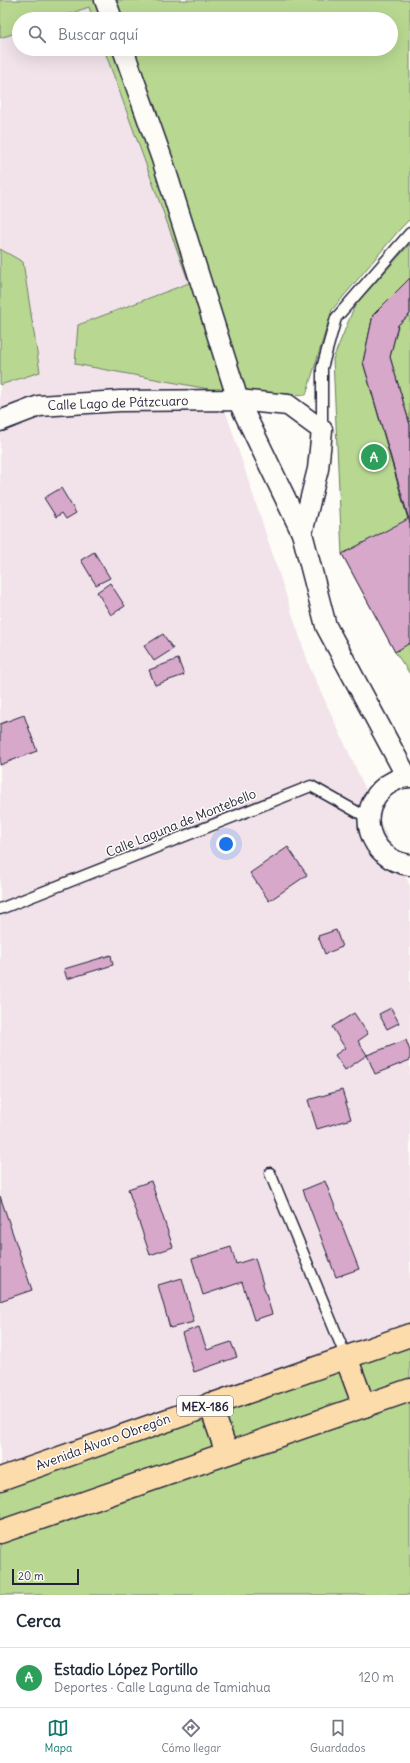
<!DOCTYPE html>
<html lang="es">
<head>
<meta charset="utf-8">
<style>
	:root { --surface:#fff; --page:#f2f2f3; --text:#1f2937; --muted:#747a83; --line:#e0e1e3; --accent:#0f766e }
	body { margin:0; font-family:Delius,sans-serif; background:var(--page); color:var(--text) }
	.scale { position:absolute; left:12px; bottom:10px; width:67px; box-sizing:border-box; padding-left:4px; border:2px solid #22223b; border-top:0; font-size:11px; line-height:14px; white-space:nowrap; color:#22223b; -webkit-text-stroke:3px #fdfcf7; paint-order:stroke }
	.you { position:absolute; left:226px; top:844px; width:14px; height:14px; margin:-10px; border:3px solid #fff; border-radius:50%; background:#1a73e8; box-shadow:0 0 0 6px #1a73e833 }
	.badge { display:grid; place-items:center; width:26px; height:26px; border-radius:50%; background:var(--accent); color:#fff; font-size:13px; font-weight:700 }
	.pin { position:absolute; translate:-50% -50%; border:2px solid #fff; box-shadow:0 1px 4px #0006 }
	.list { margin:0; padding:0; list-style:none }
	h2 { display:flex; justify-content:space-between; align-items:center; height:52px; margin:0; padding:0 16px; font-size:17px }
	h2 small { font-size:13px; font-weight:400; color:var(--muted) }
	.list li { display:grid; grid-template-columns:26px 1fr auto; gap:12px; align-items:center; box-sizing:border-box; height:60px; padding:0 16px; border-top:1px solid var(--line) }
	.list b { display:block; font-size:15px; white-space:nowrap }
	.list p { margin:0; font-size:13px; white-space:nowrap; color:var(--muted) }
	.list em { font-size:13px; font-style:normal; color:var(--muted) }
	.icon { flex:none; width:22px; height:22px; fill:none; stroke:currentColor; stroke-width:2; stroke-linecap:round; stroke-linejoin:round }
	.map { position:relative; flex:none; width:410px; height:1595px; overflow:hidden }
	.search { position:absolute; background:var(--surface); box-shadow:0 4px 16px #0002; left:12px; right:12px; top:12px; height:44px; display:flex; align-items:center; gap:10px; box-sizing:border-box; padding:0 14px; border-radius:22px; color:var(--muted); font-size:15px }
	.sheet { height:112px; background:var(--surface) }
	nav { display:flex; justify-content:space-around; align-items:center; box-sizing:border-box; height:56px; border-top:1px solid var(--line); background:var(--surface); font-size:11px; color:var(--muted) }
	nav a { display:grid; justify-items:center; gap:2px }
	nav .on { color:var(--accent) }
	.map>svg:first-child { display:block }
</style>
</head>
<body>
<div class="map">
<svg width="410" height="1595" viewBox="0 0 410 1595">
	<rect width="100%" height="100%" fill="#fdfcf7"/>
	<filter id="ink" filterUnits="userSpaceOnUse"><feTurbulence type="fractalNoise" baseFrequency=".025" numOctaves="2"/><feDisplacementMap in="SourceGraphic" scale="8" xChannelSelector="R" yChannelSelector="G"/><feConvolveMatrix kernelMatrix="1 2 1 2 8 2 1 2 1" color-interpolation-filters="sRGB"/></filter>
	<g filter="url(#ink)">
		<g fill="#f2e3ea">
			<path d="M 89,7 L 93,19 L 55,19 Z"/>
			<path d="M 19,32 L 19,49 L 104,49 L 189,283 L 78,325 L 219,391 L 310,668 L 410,886 L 410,1325 L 0,1467 L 0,385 L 39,372 L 23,262 L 0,249 L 0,38 Z"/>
		</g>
		<g fill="#b8d891" stroke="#6d7d66">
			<path d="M 0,0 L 410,0 L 410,219 L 400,229 L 332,310 L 306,395 L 219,391 L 75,364 L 78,325 L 189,283 L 104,49 L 391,49 L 391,19 L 93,19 L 89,7 L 55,19 L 19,19 L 19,32 L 0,38 Z"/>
			<path d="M 410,244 L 410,674 L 395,652 L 342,554 L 333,359 L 355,305 Z"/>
			<path d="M 0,249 L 23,262 L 40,372 L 0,385 Z"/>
			<path d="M 410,1325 L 410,1595 L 0,1595 L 0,1467 Z"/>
		</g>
		<g fill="#d7a8ca" stroke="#22223b">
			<path d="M 410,278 L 410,314 L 398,325 L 390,357 L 410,425 L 410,643 L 395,652 L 342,554 L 408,519 L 363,362 L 373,315 Z"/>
			<path d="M 410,278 L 410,314 L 398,325 L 390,357 L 410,425 L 410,523 L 363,362 L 373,315 Z"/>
			<path d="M 61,488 L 76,513 L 66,519 L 62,513 L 56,517 L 44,498 Z"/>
			<path d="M 94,552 L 110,578 L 96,585 L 81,560 Z"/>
			<path d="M 110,583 L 125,606 L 111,615 L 97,592 Z"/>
			<path d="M 163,634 L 173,649 L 154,661 L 144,646 Z"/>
			<path d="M 178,659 L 184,675 L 155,685 L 149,670 Z"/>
			<path d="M 24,715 L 37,751 L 0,765 L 0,724 Z"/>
			<path d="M 288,847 L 307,875 L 269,901 L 250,873 Z"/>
			<path d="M 336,930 L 342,947 L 325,954 L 318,936 Z"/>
			<path d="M 111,955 L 113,965 L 67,979 L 64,969 Z"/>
			<path d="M 391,1008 L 399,1023 L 387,1029 L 379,1014 Z"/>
			<path d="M 354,1013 L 368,1034 L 358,1041 L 367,1055 L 345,1070 L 335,1055 L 345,1048 L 332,1027 Z"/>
			<path d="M 406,1040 L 410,1051 L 410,1060 L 375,1074 L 367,1055 Z"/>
			<path d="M 342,1090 L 351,1119 L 317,1129 L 308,1100 Z"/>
			<path d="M 151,1181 L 173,1247 L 150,1255 L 128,1189 Z"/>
			<path d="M 325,1181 L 359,1269 L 336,1277 L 303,1190 Z"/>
			<path d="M 0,1196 L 32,1290 L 0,1301 Z"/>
			<path d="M 231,1247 L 236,1264 L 255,1258 L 272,1314 L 254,1320 L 242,1282 L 203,1295 L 192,1259 Z"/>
			<path d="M 182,1278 L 194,1322 L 170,1328 L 158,1285 Z"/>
			<path d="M 199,1327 L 207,1350 L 231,1342 L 237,1357 L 194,1372 L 182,1333 Z"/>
		</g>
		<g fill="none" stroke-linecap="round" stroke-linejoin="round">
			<defs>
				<g id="lane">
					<path d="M 322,430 L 322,368 L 336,318 L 410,233"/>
					<path d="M 0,909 L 311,786 L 368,818"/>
					<path d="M 270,1173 L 346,1357"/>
				</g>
				<g id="street">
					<path d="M 105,0 L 112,19"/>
					<path d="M 123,49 L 162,159 L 238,400 L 302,533 L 326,626 L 407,777"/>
					<path d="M 0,421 L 39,406 L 120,401 L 238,400 L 288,405 L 322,430 L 318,469 L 302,533"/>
					<path d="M 410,777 C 402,777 393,781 387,785 C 353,810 369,860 410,865"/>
				</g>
				<g id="primary">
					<path d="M 346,1357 L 364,1406"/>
					<path d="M 210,1404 L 227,1453"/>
					<path d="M 0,1479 L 410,1335"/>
					<path d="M 0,1532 L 410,1390"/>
				</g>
			</defs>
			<use href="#lane" stroke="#22223b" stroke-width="13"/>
			<use href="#street" stroke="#22223b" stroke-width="23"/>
			<use href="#primary" stroke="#22223b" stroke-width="25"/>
			<use href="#lane" stroke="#fdfcf7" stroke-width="10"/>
			<use href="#street" stroke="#fdfcf7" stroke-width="20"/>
			<use href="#primary" stroke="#fddcac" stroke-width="22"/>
		</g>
	</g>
	<g text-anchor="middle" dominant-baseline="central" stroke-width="3" stroke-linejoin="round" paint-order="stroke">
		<rect fill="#fdfcf7" stroke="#646373" stroke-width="1" x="177" y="1396" width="56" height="20" rx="3"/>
		<g font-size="12" font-weight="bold" fill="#22223b">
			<text x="205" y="1406">MEX-186</text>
		</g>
		<g font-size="13" fill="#22223b" stroke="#fdfcf7">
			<text transform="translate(118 403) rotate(-2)">Calle Lago de Pátzcuaro</text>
			<text transform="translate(181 823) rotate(-22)">Calle Laguna de Montebello</text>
			<text transform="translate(103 1442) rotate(-20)">Avenida Álvaro Obregón</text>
		</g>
	</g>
</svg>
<div class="scale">20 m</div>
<div class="you"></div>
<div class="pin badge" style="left:374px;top:457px;background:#2e9e5b">A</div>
<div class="search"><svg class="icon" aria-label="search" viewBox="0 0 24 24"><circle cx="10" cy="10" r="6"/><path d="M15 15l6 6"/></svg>Buscar aquí</div>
</div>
<section class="sheet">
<h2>Cerca<small></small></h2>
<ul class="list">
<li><span class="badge" style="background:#2e9e5b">A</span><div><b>Estadio López Portillo</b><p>Deportes · Calle Laguna de Tamiahua</p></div><em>120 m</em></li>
</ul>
</section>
<nav>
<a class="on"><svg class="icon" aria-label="map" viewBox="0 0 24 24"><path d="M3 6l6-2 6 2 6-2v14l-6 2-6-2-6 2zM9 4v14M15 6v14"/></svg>Mapa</a>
<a><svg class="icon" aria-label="directions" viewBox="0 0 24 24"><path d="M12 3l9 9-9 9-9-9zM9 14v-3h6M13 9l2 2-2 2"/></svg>Cómo llegar</a>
<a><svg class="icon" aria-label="saved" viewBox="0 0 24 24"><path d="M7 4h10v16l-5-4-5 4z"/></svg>Guardados</a>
</nav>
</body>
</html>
